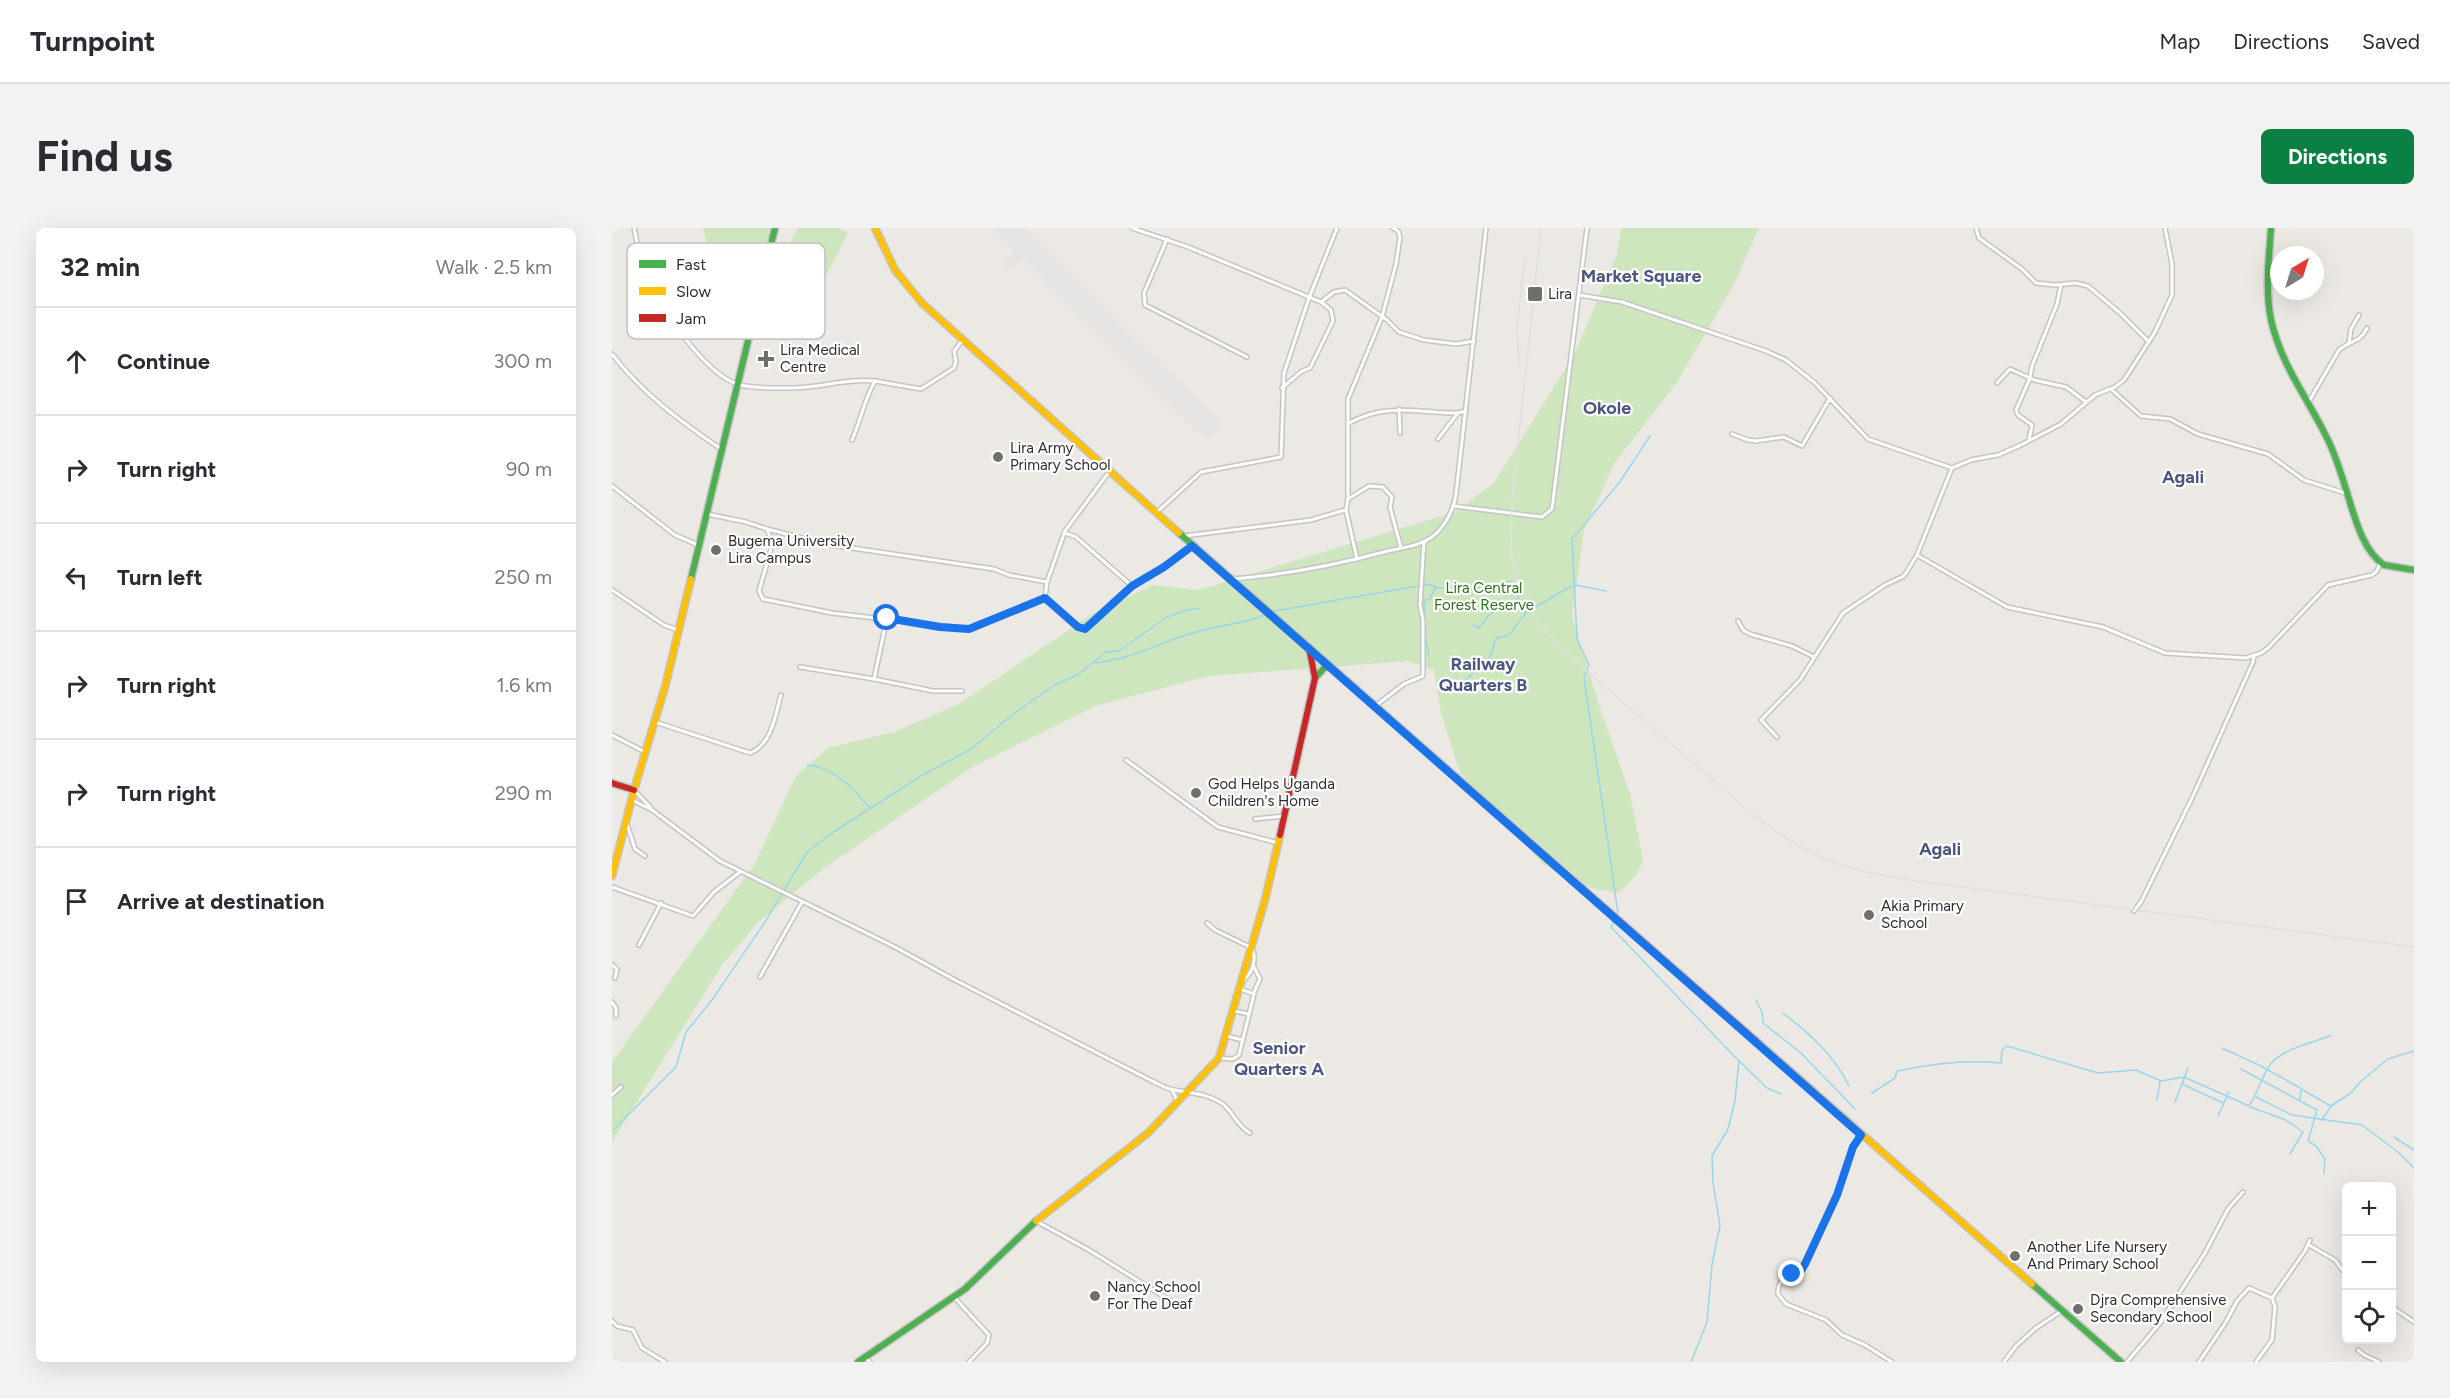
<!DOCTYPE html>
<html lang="en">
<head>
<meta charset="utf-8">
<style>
	:root { --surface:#fff; --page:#f2f2f3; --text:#2b2b33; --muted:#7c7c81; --line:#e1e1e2; --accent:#0b8043 }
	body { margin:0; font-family:Figtree,sans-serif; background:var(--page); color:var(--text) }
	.controls { position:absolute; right:18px; bottom:18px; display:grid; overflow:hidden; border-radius:9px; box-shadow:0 6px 24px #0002 }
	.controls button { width:54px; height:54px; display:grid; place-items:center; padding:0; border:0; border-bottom:2px solid var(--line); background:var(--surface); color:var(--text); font:30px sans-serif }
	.compass { position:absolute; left:1658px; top:18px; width:54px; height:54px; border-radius:50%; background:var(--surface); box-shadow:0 6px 24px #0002; rotate:38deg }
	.stop { position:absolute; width:18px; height:18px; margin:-14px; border:4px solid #1a73e8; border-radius:50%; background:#fff }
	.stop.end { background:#1a73e8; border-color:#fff; box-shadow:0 2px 6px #0008 }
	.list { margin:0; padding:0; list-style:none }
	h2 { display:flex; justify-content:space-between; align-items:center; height:78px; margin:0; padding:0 24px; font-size:26px }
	h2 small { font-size:20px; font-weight:400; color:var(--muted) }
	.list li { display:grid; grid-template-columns:39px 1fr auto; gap:18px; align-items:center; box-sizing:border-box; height:108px; padding:0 24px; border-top:2px solid var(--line) }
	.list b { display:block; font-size:22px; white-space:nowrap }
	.list em { font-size:20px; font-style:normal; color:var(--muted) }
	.icon { flex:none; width:33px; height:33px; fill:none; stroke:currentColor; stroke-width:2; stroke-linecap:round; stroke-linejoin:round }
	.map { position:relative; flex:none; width:1802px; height:1134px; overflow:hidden; border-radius:9px }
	header { display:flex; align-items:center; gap:36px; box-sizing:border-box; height:84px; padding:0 30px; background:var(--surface); border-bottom:2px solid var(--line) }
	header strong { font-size:28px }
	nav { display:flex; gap:33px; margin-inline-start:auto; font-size:21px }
	.intro { display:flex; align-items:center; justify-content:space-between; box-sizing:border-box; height:144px; padding:0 36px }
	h1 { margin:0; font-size:42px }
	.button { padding:15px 27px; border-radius:9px; background:var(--accent); color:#fff; font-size:21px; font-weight:700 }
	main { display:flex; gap:36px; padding:0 36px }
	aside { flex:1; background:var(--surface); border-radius:9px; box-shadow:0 6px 24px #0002 }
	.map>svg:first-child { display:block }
</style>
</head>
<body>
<header>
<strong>Turnpoint</strong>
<nav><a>Map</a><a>Directions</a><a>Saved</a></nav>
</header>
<div class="intro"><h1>Find us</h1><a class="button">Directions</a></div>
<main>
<aside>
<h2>32 min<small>Walk · 2.5 km</small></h2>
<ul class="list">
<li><svg class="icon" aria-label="ahead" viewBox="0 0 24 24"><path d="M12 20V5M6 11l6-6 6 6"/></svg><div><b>Continue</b></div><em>300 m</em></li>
<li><svg class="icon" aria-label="right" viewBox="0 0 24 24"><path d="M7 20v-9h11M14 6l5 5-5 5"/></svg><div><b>Turn right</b></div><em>90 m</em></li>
<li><svg class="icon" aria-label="left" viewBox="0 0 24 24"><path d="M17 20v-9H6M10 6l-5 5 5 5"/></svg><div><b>Turn left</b></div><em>250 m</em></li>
<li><svg class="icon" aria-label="right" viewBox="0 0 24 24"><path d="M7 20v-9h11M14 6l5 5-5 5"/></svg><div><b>Turn right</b></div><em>1.6 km</em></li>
<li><svg class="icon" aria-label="right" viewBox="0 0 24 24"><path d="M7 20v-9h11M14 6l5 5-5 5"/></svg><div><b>Turn right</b></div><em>290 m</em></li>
<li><svg class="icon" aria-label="arrive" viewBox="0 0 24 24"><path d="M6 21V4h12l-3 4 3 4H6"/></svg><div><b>Arrive at destination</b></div></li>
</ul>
</aside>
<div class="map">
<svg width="1802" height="1134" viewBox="0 0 1802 1134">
	<rect width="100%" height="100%" fill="#ece8e4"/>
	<g fill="#cee6be">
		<path d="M 91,0 L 160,0 L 141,86 L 99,34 Z"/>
		<path d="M 186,0 L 227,0 L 236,5 L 209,58 L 167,37 Z"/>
		<path d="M 1009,0 L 1147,0 L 1122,56 L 1064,156 L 1003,234 L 972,302 L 960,388 L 988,480 L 1018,566 L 1031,632 L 1025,646 L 1007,665 L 970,658 L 931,636 L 848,545 L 829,485 L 822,442 L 796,433 L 596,448 L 484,478 L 362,538 L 212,640 L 145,695 L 110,737 L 0,914 L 0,834 L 142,637 L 184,548 L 216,520 L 282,504 L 347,476 L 482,385 L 541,357 L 587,362 L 843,284 L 882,255 L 962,127 L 1005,26 Z"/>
	</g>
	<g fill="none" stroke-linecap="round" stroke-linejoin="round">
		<g stroke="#99d6ec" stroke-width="1.5">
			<path d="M 1038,208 L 1007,255 L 960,311 L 965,411 L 977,437 L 972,449 L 1006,685 L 999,699 L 1122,828 L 1155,860 L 1169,866"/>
			<path d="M 861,397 L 866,400 C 871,397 872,393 875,389 C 882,381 896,378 905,371"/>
			<path d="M 817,426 L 814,416 L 812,372 L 817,372 L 824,359"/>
			<path d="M 483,435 C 516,432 545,416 577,406 C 605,397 636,396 663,383 L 817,356 L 825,360 L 843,360 L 851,363 L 899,353 L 913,385 L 958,359 L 964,357 L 994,363"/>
			<path d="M 850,462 C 850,445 880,441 882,415 L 885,410 L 897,407 L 913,386"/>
			<path d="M 195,537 C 220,538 241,560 257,579"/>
			<path d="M 1144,772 L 1150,784 L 1151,795 L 1189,825 L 1243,881"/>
			<path d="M 1171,785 C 1198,806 1222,827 1237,858"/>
			<path d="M 1610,820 L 1649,838 L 1688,860"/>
			<path d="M 1629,841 L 1705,882 L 1696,913 L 1704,918 L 1713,931 L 1712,946"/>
			<path d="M 1570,856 L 1611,875"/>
			<path d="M 1260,865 L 1283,850 L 1285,843 C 1318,836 1354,831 1389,835 L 1390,822 L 1395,818 L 1486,845 L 1524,842 L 1549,853 L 1572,849 L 1637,878 C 1645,866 1649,852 1656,840 C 1666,821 1700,816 1719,807"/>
			<path d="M 1644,869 L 1680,887 L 1750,897 L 1786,924 L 1802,940"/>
			<path d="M 1545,872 L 1548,854"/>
			<path d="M 1688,873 L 1689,861 L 1719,878 L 1739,865 L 1749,853 L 1776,831 L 1802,823"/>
			<path d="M 1563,874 L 1576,840"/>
			<path d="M 1638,879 L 1674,892 L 1691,904 L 1678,926"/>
			<path d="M 1606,888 L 1617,864"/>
			<path d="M 1710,892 L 1719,878"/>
			<path d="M 0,903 L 64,839 L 74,804 L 100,772 L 153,694 L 195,624 L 223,603 L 309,548 L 359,521 L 404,484 L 443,457 L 467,446 L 494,424 L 507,423 L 553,390 L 575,382 L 587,380"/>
			<path d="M 1782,909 L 1802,922"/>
			<path d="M 1079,1134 L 1095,1094 L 1100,1037 L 1108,997 L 1101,955 L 1100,928 L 1116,901 L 1123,872 L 1127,833"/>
		</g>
		<path stroke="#e6e4e2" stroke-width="10" d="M 398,36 L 414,19"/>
		<path stroke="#e6e4e2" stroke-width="24" d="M 395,0 L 594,196"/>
		<defs>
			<g id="street">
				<path d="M 22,0 C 25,16 29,33 35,49 C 50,81 91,144 125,156 C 138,161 166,160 180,160 C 208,160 235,150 263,153"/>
				<path d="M 520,0 L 576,19 L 709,74 L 722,64 L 733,62 L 775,92 L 787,104 L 812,112 L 844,116 L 862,113"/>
				<path d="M 1364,0 L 1367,10 L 1410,41 L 1424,55 L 1443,57 L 1464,55 L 1476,58 L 1508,85 L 1537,114"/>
				<path d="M 555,11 L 532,65 L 533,77 L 635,129"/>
				<path d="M 967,67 L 1010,74 L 1154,123 L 1174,132 L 1203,155 L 1256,211 L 1340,240 L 1359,232 L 1386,227 L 1409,217 L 1449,196 L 1483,167 L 1503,159 L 1512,152 L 1543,104 L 1560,67 L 1560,36 L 1553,0"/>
				<path d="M 1737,115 L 1739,101 L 1747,87"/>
				<path d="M 0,126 C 31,166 68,193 109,221"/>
				<path d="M 1385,155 L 1398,141 L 1422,152 L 1454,159 L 1474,174"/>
				<path d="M 670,160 L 690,143 L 698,140 L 721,93 L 719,82 L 709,74"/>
				<path d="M 1499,161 L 1529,188 L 1558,191 L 1586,206 L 1656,226 L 1692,252 L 1733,265"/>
				<path d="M 1696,175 L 1727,122 C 1738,112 1747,116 1755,100"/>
				<path d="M 787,181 L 788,205"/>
				<path d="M 737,195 C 775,174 806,185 846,185"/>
				<path d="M 1120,206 L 1136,212 L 1144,213 L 1172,209 L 1190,218 L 1218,170"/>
				<path d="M 826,211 L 846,185 L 854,183"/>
				<path d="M 240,212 C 249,192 252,172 263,153 L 309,161 L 342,140 L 344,133 L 342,123 L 350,113"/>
				<path d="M 1417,212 L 1420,197 L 1406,187 L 1404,182 L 1418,150 L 1420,138 L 1445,76 L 1449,57"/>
				<path d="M 0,258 L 63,307 L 86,317"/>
				<path d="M 736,271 L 757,258 L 771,259 L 780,269 L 778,279 L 789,320"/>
				<path d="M 842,278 L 930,289 L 940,281 L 975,0"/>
				<path d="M 544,285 L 589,244 L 669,229 L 672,145 L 697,70 L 725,0"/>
				<path d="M 95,286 L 134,294 L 155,301 L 213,316 L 382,341 L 397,347 L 435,354 L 433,370"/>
				<path d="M 155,301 L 160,314 L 159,321 L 147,363 L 151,371 L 220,385 L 357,401 L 433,370"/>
				<path d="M 453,305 L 464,309 L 520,358"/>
				<path d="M 572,308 L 699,292 L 733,282"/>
				<path d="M 1305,327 L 1340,240"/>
				<path d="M 745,331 L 734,282 L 736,271 L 736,171 L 770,89 L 784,36 L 788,9 L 786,3 L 781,0"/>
				<path d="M 620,351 C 673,347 724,337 776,323 C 790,320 807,318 820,309 C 833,299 842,281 844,266 L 874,0"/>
				<path d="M 435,354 L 453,303 L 497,244"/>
				<path d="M 0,362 L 52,397 L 66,402"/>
				<path d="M 433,370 L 466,399 L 473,401 L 520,358 L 552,339 L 580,318"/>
				<path d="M 275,390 L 262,451 L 321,463 L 350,463"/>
				<path d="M 1126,393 L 1131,402 L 1138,406 L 1180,418 L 1202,429"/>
				<path d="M 188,439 L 262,451"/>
				<path d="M 762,479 L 792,456 L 811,448 L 811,392 L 808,377 L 812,313"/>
				<path d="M 43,494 L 138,525 C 160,516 163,488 169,467"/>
				<path d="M 0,507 L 33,524"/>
				<path d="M 1165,509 L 1149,492 L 1188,452 L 1231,385 L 1273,357 L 1292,348 L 1305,327 L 1395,379 L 1491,399 L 1553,425 L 1634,430 L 1649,425 L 1656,420 L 1716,357 L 1760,347 L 1765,343 L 1768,335"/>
				<path d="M 514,532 L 606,599 L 666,615"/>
				<path d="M 22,562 L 39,580"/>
				<path d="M 20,572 L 40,582 L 108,633 L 283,719 L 341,751 L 540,853 C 547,856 554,861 562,862 C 579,865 592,865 608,874 C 621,882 624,898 638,905"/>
				<path d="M 643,591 L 673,588"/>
				<path d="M 14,593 L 23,621 L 33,628"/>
				<path d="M 0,659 L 81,688 L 102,664 L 128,644"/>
				<path d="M 1522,683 L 1529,674 L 1581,568 L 1641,434 L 1642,428"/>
				<path d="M 595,695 L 603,702 L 640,720 C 645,732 641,744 631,753"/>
				<path d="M 27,717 L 49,675"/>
				<path d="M 0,737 L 5,741 L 3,750"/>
				<path d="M 641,737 L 648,751 L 642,764"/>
				<path d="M 148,749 L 190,674"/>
				<path d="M 0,774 L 4,780 L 4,788"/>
				<path d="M 622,783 L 637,786"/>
				<path d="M 615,808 L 630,812"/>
				<path d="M 607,830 L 621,831 L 627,827 L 642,766 L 628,761"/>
				<path d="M 560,862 L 566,874"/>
				<path d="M 0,867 L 9,859"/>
				<path d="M 1249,907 L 1241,919 L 1225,967 L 1193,1036 C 1185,1050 1165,1045 1166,1066 L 1174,1076 L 1214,1092 L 1230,1107 L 1253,1117 L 1280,1134"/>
				<path d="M 424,993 L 477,1022 L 559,1073"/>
				<path d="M 1697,1017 L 1723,1032 L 1734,1047"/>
				<path d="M 342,1069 L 377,1107 L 375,1115 L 357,1134"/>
				<path d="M 1660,1070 L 1693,1023 L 1698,1012"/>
				<path d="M 1780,1079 L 1802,1094"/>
				<path d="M 0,1093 L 5,1098 L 21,1102 L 30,1120 L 53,1134"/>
				<path d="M 1746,1122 L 1752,1127 L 1767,1134"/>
				<path d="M 253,1129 L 258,1134"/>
				<path d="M 1392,1134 L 1404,1118 L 1424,1100 L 1451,1082"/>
				<path d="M 1515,1134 L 1548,1095 L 1593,1025 L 1616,981 L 1631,964"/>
				<path d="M 1587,1134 L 1614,1094 L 1625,1073 L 1637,1060 L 1660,1070 L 1663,1079 L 1660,1112 L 1644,1134"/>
			</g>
			<g id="fast">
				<path d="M 1659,0 C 1657,31 1653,61 1659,92 C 1669,136 1694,168 1714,208 C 1724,227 1730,248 1736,268 C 1743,290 1751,323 1772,337 L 1802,342"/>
				<path d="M 567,305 L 880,581"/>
				<path d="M 79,351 L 163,0"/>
				<path d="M 703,450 L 716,436"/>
				<path d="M 1420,1056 L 1509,1134"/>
				<path d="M 246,1134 L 353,1061 L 424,993"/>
			</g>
			<g id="slow">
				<path d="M 263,0 L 283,42 L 310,75 L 567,305"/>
				<path d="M 0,648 L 22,562 L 53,459 L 79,351"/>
				<path d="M 1144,813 L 1420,1056"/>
				<path d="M 424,993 L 536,905 L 607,830 L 653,672 L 668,607"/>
			</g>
			<g id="jam">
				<path d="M 0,555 L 22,562"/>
				<path d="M 880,581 L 1144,813"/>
				<path d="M 668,607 L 703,450 L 697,420"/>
			</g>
		</defs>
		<use href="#street" stroke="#c5c4c5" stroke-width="6"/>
		<use href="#fast" stroke="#c5c4c5" stroke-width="9"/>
		<use href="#slow" stroke="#c5c4c5" stroke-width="9"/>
		<use href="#jam" stroke="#c5c4c5" stroke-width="9"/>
		<use href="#street" stroke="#fcfcfb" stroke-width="3"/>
		<use href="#fast" stroke="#4caf50" stroke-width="6"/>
		<use href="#slow" stroke="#ffc107" stroke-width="6"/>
		<use href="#jam" stroke="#c62828" stroke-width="6"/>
		<g stroke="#dfdfe1" stroke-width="1.5">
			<path d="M 929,0 L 900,272 L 899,324 L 903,346 L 920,385 L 947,419 L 1131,578 C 1160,602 1194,626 1231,638 C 1250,644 1270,647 1290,651 L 1802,719"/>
			<path d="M 907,137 L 905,100 L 913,29"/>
		</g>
	</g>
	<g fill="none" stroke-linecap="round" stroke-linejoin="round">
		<path stroke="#1a73e8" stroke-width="8" d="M 275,390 L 328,399 L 357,401 L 433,370 L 466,399 L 473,401 L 520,358 L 552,339 L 580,318 L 1249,907 L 1241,919 L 1225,967 L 1193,1036 L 1188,1044 L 1180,1046"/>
	</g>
	<g fill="#706f6e" stroke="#fff" stroke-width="2">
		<rect x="915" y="58" width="16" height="16" rx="3"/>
		<path d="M151 122h6v6h6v6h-6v6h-6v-6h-6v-6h6z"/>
		<circle cx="386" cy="229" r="6"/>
		<circle cx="104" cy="322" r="6"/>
		<circle cx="584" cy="565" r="6"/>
		<circle cx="1257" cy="687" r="6"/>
		<circle cx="1403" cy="1028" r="6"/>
		<circle cx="483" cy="1068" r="6"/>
		<circle cx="1466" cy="1081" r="6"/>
	</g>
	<g text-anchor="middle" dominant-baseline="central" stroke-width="4.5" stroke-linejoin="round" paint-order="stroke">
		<g font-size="15" fill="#2e2e2e" stroke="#fff" text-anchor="start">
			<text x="936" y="66">Lira</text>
			<text x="168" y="122">Lira Medical<tspan x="168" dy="17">Centre</tspan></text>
			<text x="398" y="220">Lira Army<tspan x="398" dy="17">Primary School</tspan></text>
			<text x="116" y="313">Bugema University<tspan x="116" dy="17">Lira Campus</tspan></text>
			<text x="596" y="556">God Helps Uganda<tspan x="596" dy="17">Children's Home</tspan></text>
			<text x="1269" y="678">Akia Primary<tspan x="1269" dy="17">School</tspan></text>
			<text x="1415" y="1019">Another Life Nursery<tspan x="1415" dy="17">And Primary School</tspan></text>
			<text x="495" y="1059">Nancy School<tspan x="495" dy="17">For The Deaf</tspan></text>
			<text x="1478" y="1072">Djra Comprehensive<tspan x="1478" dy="17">Secondary School</tspan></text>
		</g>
		<g font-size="15" fill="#2c6e1b" stroke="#fff">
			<text x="872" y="360">Lira Central<tspan x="872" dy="17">Forest Reserve</tspan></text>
		</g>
		<g font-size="18" font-weight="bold" fill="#4d5680" stroke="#fff">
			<text x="1029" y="48">Market Square</text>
			<text x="995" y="180">Okole</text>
			<text x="1571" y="249">Agali</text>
			<text x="871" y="436">Railway<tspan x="871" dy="21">Quarters B</tspan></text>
			<text x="1328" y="621">Agali</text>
			<text x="667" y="820">Senior<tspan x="667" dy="21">Quarters A</tspan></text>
		</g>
	</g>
	<rect x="15" y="15" width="198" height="96" rx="9" fill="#fff" stroke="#c0c0c0" stroke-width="1.5"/>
	<rect x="27" y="32" width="27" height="8" fill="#4caf50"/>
	<rect x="27" y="59" width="27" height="8" fill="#ffc107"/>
	<rect x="27" y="86" width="27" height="8" fill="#c62828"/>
	<g font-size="16" fill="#2e2e2e">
		<text x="64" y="42">Fast</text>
		<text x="64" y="69">Slow</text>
		<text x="64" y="96">Jam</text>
	</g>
</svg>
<div class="controls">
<button>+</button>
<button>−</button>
<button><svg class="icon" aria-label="locate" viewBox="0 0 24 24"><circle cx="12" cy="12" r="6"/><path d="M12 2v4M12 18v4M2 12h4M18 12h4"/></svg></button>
</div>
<svg class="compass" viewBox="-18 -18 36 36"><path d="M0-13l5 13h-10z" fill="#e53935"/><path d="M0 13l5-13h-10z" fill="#7c7c81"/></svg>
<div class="stop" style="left:275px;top:390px"></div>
<div class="stop end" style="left:1180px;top:1046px"></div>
</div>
</main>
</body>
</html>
